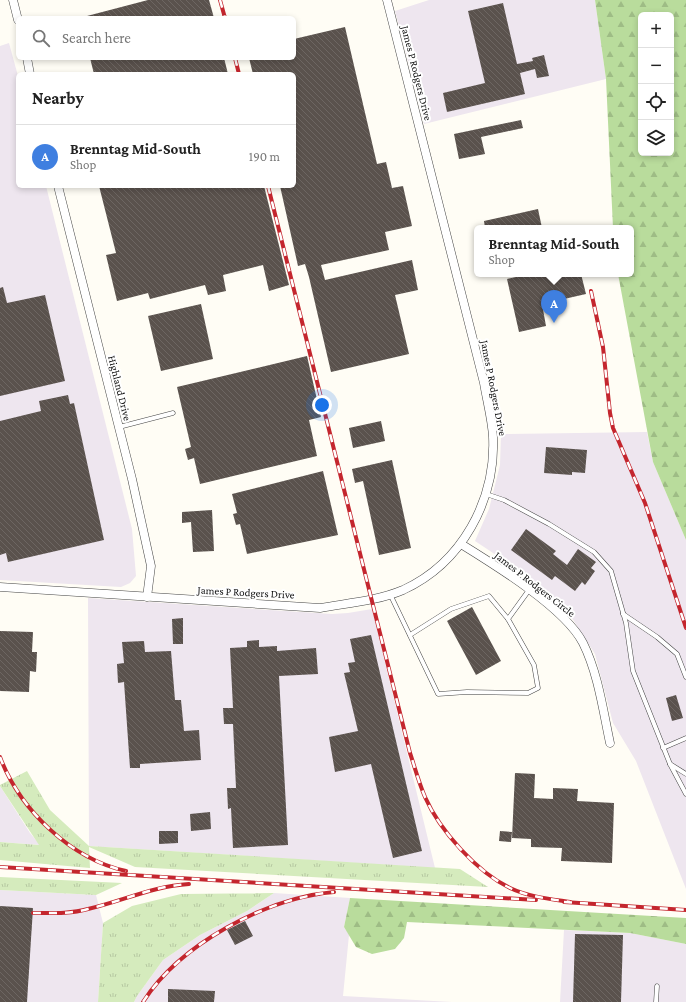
<!DOCTYPE html>
<html lang="en">
<head>
<meta charset="utf-8">
<style>
	:root { --surface:#fff; --page:#f6f6f6; --text:#222; --muted:#767676; --line:#e0e0e0; --accent:#b45309 }
	body { margin:0; font-family:"Crimson Pro",serif; background:var(--page); color:var(--text) }
	.controls { position:absolute; right:12px; top:12px; display:grid; overflow:hidden; border-radius:6px; box-shadow:0 2px 6px #0003 }
	.controls button { width:36px; height:36px; display:grid; place-items:center; padding:0; border:0; border-bottom:1px solid var(--line); background:var(--surface); color:var(--text); font:20px sans-serif }
	.you { position:absolute; left:322px; top:405px; width:14px; height:14px; margin:-10px; border:3px solid #fff; border-radius:50%; background:#1a73e8; box-shadow:0 0 0 6px #1a73e833 }
	.badge { display:grid; place-items:center; width:26px; height:26px; border-radius:50%; background:var(--accent); color:#fff; font-size:13px; font-weight:700 }
	.pin { position:absolute; translate:-50% -33px; filter:drop-shadow(0 1px 2px #0008) }
	.pin::after { content:''; position:absolute; top:21px; width:14px; height:12px; background:inherit; clip-path:polygon(0 0,100% 0,50% 100%) }
	.popup { position:absolute; left:474px; top:225px; width:160px; height:52px; box-sizing:border-box; display:grid; place-content:center; border-radius:6px; background:var(--surface); filter:drop-shadow(0 1px 3px #0005); font-size:13px; white-space:nowrap; color:var(--muted) }
	.popup b { font-size:15px; color:var(--text) }
	.popup::after { content:''; position:absolute; left:50%; top:100%; margin-left:-8px; border:8px solid transparent; border-top-color:var(--surface) }
	.list { margin:0; padding:0; list-style:none }
	h2 { display:flex; justify-content:space-between; align-items:center; height:52px; margin:0; padding:0 16px; font-size:17px }
	h2 small { font-size:13px; font-weight:400; color:var(--muted) }
	.list li { display:grid; grid-template-columns:26px 1fr auto; gap:12px; align-items:center; box-sizing:border-box; height:64px; padding:0 16px; border-top:1px solid var(--line) }
	.list b { display:block; font-size:15px; white-space:nowrap }
	.list p { margin:0; font-size:13px; white-space:nowrap; color:var(--muted) }
	.list em { font-size:13px; font-style:normal; color:var(--muted) }
	.icon { flex:none; width:22px; height:22px; fill:none; stroke:currentColor; stroke-width:2; stroke-linecap:round; stroke-linejoin:round }
	.map { position:relative; flex:none; width:686px; height:1002px; overflow:hidden }
	.search { position:absolute; background:var(--surface); box-shadow:0 2px 6px #0003; left:16px; top:16px; width:280px; height:44px; display:flex; align-items:center; gap:10px; box-sizing:border-box; padding:0 14px; border-radius:6px; color:var(--muted); font-size:15px }
	.panel { position:absolute; background:var(--surface); box-shadow:0 2px 6px #0003; left:16px; top:72px; width:280px; height:116px; border-radius:6px }
	.map>svg:first-child { display:block }
</style>
</head>
<body>
<div class="map">
<svg width="686" height="1002" viewBox="0 0 686 1002">
	<defs>
		<pattern id="grass-tufts" width="24" height="20" patternUnits="userSpaceOnUse"><rect width="24" height="20" fill="#d5ebbd"/><path d="M3 7l-1-3M5 7V3M7 7l1-3M15 17l-1-3M17 17v-4M19 17l1-3" fill="none" stroke="#b6c8a1"/></pattern>
		<pattern id="forest-firs" width="22" height="20" patternUnits="userSpaceOnUse"><rect width="22" height="20" fill="#b9dc9c"/><path d="M5 1l3.5 6h-7zM16 11l3.5 6h-7z" fill="#9ebc85"/></pattern>
		<pattern id="building-back-hatch" width="6" height="6" patternUnits="userSpaceOnUse"><rect width="6" height="6" fill="#5a524d"/><path d="M-1 5l2 2M0 0l6 6M5-1l2 2" fill="none" stroke="#6d6662"/></pattern>
	</defs>
	<rect width="100%" height="100%" fill="#fffdf5"/>
	<g fill="#eee6ef">
		<path d="M 429,0 L 595,0 L 606,79 L 424,124 L 395,11 Z"/>
		<path d="M 9,43 L 18,76 L 18,186 L 46,186 L 132,529 L 136,576 L 130,583 L 121,587 L 0,580 L 0,46 Z"/>
		<path d="M 647,432 L 653,462 L 686,540 L 686,889 L 636,761 L 613,723 L 595,654 L 570,615 L 529,577 L 475,541 L 489,509 L 500,465 L 501,434 Z"/>
		<path d="M 88,598 L 332,614 L 348,613 L 372,609 L 435,868 L 89,846 Z"/>
		<path d="M 0,786 L 30,833 L 40,845 L 0,842 Z"/>
		<path d="M 0,890 L 96,895 L 103,923 L 98,1002 L 0,1002 Z"/>
		<path d="M 274,893 L 350,898 L 344,927 L 349,935 L 343,996 L 452,1002 L 134,1002 L 137,996 L 163,960 L 200,935 L 247,911 Z"/>
		<path d="M 564,930 L 630,933 L 686,944 L 686,1002 L 560,1002 Z"/>
	</g>
	<g fill="url(#grass-tufts)">
		<path d="M 27,771 L 50,810 L 89,846 L 460,869 L 488,887 L 135,867 L 89,847 L 90,868 L 0,860 L 0,842 L 39,845 L 0,786 L 0,785 Z"/>
		<path d="M 0,877 L 122,883 L 96,895 L 0,890 Z"/>
		<path d="M 274,893 L 247,911 L 200,935 L 163,960 L 137,996 L 134,1002 L 98,1002 L 103,923 L 132,906 L 181,894 Z"/>
	</g>
	<g fill="url(#forest-firs)" fill-rule="evenodd">
		<path d="M 595,0 L 686,0 L 686,540 L 653,462 L 618,274 L 631,274 L 631,228 L 613,228 L 606,79 ZM 641,15 L 671,15 L 671,153 L 641,153 Z"/>
		<path d="M 350,898 L 686,918 L 686,944 L 630,933 L 407,922 L 404,938 L 395,949 L 372,954 L 356,947 L 344,927 Z"/>
	</g>
	<g fill="url(#building-back-hatch)">
		<path d="M 148,0 L 209,0 L 214,18 L 88,18 L 87,16 Z"/>
		<path d="M 503,3 L 517,64 L 533,61 L 532,58 L 544,55 L 549,76 L 537,78 L 535,69 L 520,73 L 525,94 L 447,112 L 443,93 L 485,83 L 468,11 Z"/>
		<path d="M 345,27 L 377,164 L 386,162 L 392,188 L 403,186 L 412,226 L 385,232 L 389,250 L 321,265 L 325,280 L 412,260 L 418,290 L 395,295 L 409,354 L 331,372 L 309,277 L 305,264 L 298,266 L 280,186 L 294,186 L 294,74 L 253,74 L 249,58 L 294,58 L 294,39 Z"/>
		<path d="M 90,58 L 224,58 L 228,74 L 94,74 Z"/>
		<path d="M 521,120 L 523,128 L 481,137 L 485,154 L 459,159 L 454,134 Z"/>
		<path d="M 99,186 L 264,186 L 289,285 L 269,291 L 263,265 L 223,275 L 226,291 L 208,295 L 205,285 L 150,299 L 148,293 L 117,301 L 106,255 L 116,253 Z"/>
		<path d="M 538,209 L 542,228 L 485,228 L 484,221 Z"/>
		<path d="M 530,274 L 581,274 L 586,294 L 542,304 L 546,326 L 519,332 L 507,279 Z"/>
		<path d="M 3,287 L 7,303 L 45,295 L 65,381 L 0,396 L 0,288 Z"/>
		<path d="M 201,304 L 213,359 L 161,371 L 148,316 Z"/>
		<path d="M 307,356 L 321,417 L 309,420 L 317,456 L 200,484 L 194,458 L 188,460 L 185,449 L 191,447 L 177,387 Z"/>
		<path d="M 68,395 L 70,404 L 74,403 L 104,540 L 8,562 L 6,553 L 0,555 L 0,421 L 41,411 L 39,401 Z"/>
		<path d="M 381,421 L 385,441 L 353,448 L 349,428 Z"/>
		<path d="M 546,447 L 587,450 L 585,473 L 572,472 L 572,475 L 544,473 Z"/>
		<path d="M 392,460 L 411,548 L 379,555 L 363,481 L 355,483 L 352,469 Z"/>
		<path d="M 323,471 L 338,535 L 247,554 L 240,524 L 236,525 L 233,514 L 237,513 L 232,494 Z"/>
		<path d="M 212,510 L 214,551 L 193,552 L 191,522 L 182,523 L 182,512 Z"/>
		<path d="M 526,529 L 556,551 L 553,554 L 567,565 L 578,549 L 596,562 L 591,568 L 595,571 L 585,585 L 582,582 L 575,591 L 555,576 L 552,580 L 511,550 Z"/>
		<path d="M 472,607 L 501,661 L 476,675 L 447,621 Z"/>
		<path d="M 183,618 L 183,644 L 173,644 L 172,619 Z"/>
		<path d="M 0,631 L 33,632 L 32,652 L 37,652 L 36,672 L 30,671 L 29,692 L 0,691 Z"/>
		<path d="M 371,635 L 422,851 L 393,858 L 371,764 L 335,772 L 329,737 L 358,731 L 344,673 L 350,672 L 348,663 L 355,662 L 350,639 Z"/>
		<path d="M 259,640 L 259,647 L 277,646 L 277,651 L 316,648 L 318,674 L 279,676 L 288,845 L 233,848 L 231,808 L 228,809 L 227,788 L 236,788 L 233,724 L 224,724 L 223,708 L 233,708 L 230,648 L 247,647 L 247,641 Z"/>
		<path d="M 144,641 L 145,652 L 171,651 L 175,700 L 181,700 L 184,731 L 199,730 L 201,760 L 140,764 L 140,768 L 130,768 L 124,682 L 118,683 L 117,664 L 124,663 L 122,642 Z"/>
		<path d="M 676,695 L 683,718 L 672,721 L 666,698 Z"/>
		<path d="M 515,773 L 535,774 L 534,798 L 553,799 L 553,788 L 578,789 L 577,801 L 614,803 L 612,863 L 561,861 L 562,848 L 531,847 L 531,839 L 512,838 Z"/>
		<path d="M 210,812 L 211,829 L 191,831 L 190,814 Z"/>
		<path d="M 159,831 L 178,831 L 178,843 L 159,844 Z"/>
		<path d="M 500,831 L 512,832 L 511,842 L 499,841 Z"/>
		<path d="M 0,906 L 33,908 L 27,1002 L 0,1002 Z"/>
		<path d="M 245,921 L 253,936 L 235,945 L 227,930 Z"/>
		<path d="M 575,934 L 623,935 L 621,1002 L 573,1002 Z"/>
		<path d="M 168,989 L 215,991 L 214,1002 L 168,1002 Z"/>
	</g>
	<g fill="none" stroke-linecap="round" stroke-linejoin="round">
		<defs>
			<g id="lane">
				<path d="M 119,427 L 173,413"/>
				<path d="M 486,494 L 504,500 L 549,524 L 594,552 L 611,571 L 626,623 L 633,671 L 670,764 L 686,794"/>
				<path d="M 390,594 L 438,694 L 467,692 L 528,693 L 538,688 L 534,665 L 508,619 L 529,590"/>
				<path d="M 623,614 L 657,637 L 677,654 L 686,677"/>
				<path d="M 410,635 L 451,609 L 489,596 L 508,619"/>
				<path d="M 663,748 L 686,738"/>
				<path d="M 670,764 L 686,774"/>
				<path d="M 656,1002 L 657,986"/>
			</g>
			<g id="street">
				<path d="M 13,0 L 18,20"/>
				<path d="M 27,58 L 30,74"/>
				<path d="M 58,186 L 132,479 L 151,566 L 147,597"/>
				<path d="M 461,544 C 495,565 565,608 583,643 C 598,673 603,710 610,743"/>
				<path d="M 0,587 L 320,608 C 348,603 377,601 403,590 C 462,563 496,500 493,437 C 492,419 487,401 484,383 L 387,0"/>
			</g>
		</defs>
		<use href="#lane" stroke="#444" stroke-width="5"/>
		<use href="#street" stroke="#444" stroke-width="9"/>
		<use href="#lane" stroke="#fff" stroke-width="4"/>
		<use href="#street" stroke="#fff" stroke-width="8"/>
		<defs>
			<g id="rail">
				<path d="M 220,0 L 225,18"/>
				<path d="M 235,58 L 239,74"/>
				<path d="M 268,186 L 410,753 C 415,768 419,783 425,797 C 440,831 477,872 510,888 C 529,897 550,899 570,902"/>
				<path d="M 591,291 L 603,347 L 610,413 L 613,428 L 645,503 L 686,628"/>
				<path d="M 0,757 C 20,810 71,859 126,871"/>
				<path d="M 0,867 L 536,900"/>
				<path d="M 564,902 L 686,910"/>
				<path d="M 33,913 C 51,913 70,914 88,909 C 123,901 153,886 189,884"/>
				<path d="M 143,1002 C 180,944 266,898 334,892"/>
			</g>
		</defs>
		<use href="#rail" stroke="#c4262e" stroke-width="4"/>
		<use href="#rail" stroke="#fff" stroke-width="2.5" stroke-dasharray="8" stroke-linecap="butt"/>
	</g>
	<g text-anchor="middle" dominant-baseline="central" stroke-width="4" stroke-linejoin="round" paint-order="stroke">
		<g font-size="11" fill="#111" stroke="#fff">
			<text transform="translate(417 73) rotate(76)">James P Rodgers Drive</text>
			<text transform="translate(120 388) rotate(76)">Highland Drive</text>
			<text transform="translate(494 388) rotate(79)">James P Rodgers Drive</text>
			<text transform="translate(535 584) rotate(38)">James P Rodgers Circle</text>
			<text transform="translate(246 592) rotate(3)">James P Rodgers Drive</text>
		</g>
	</g>
</svg>
<div class="controls">
<button>+</button>
<button>−</button>
<button><svg class="icon" aria-label="locate" viewBox="0 0 24 24"><circle cx="12" cy="12" r="6"/><path d="M12 2v4M12 18v4M2 12h4M18 12h4"/></svg></button>
<button><svg class="icon" aria-label="layers" viewBox="0 0 24 24"><path d="M12 4l9 5-9 5-9-5zM3 14l9 5 9-5"/></svg></button>
</div>
<div class="you"></div>
<div class="pin badge" style="left:554px;top:323px;background:#3f7fe0">A</div>
<div class="popup"><b>Brenntag Mid-South</b>Shop</div>
<div class="search"><svg class="icon" aria-label="search" viewBox="0 0 24 24"><circle cx="10" cy="10" r="6"/><path d="M15 15l6 6"/></svg>Search here</div>
<section class="panel">
<h2>Nearby<small></small></h2>
<ul class="list">
<li><span class="badge" style="background:#3f7fe0">A</span><div><b>Brenntag Mid-South</b><p>Shop</p></div><em>190 m</em></li>
</ul>
</section>
</div>
</body>
</html>
